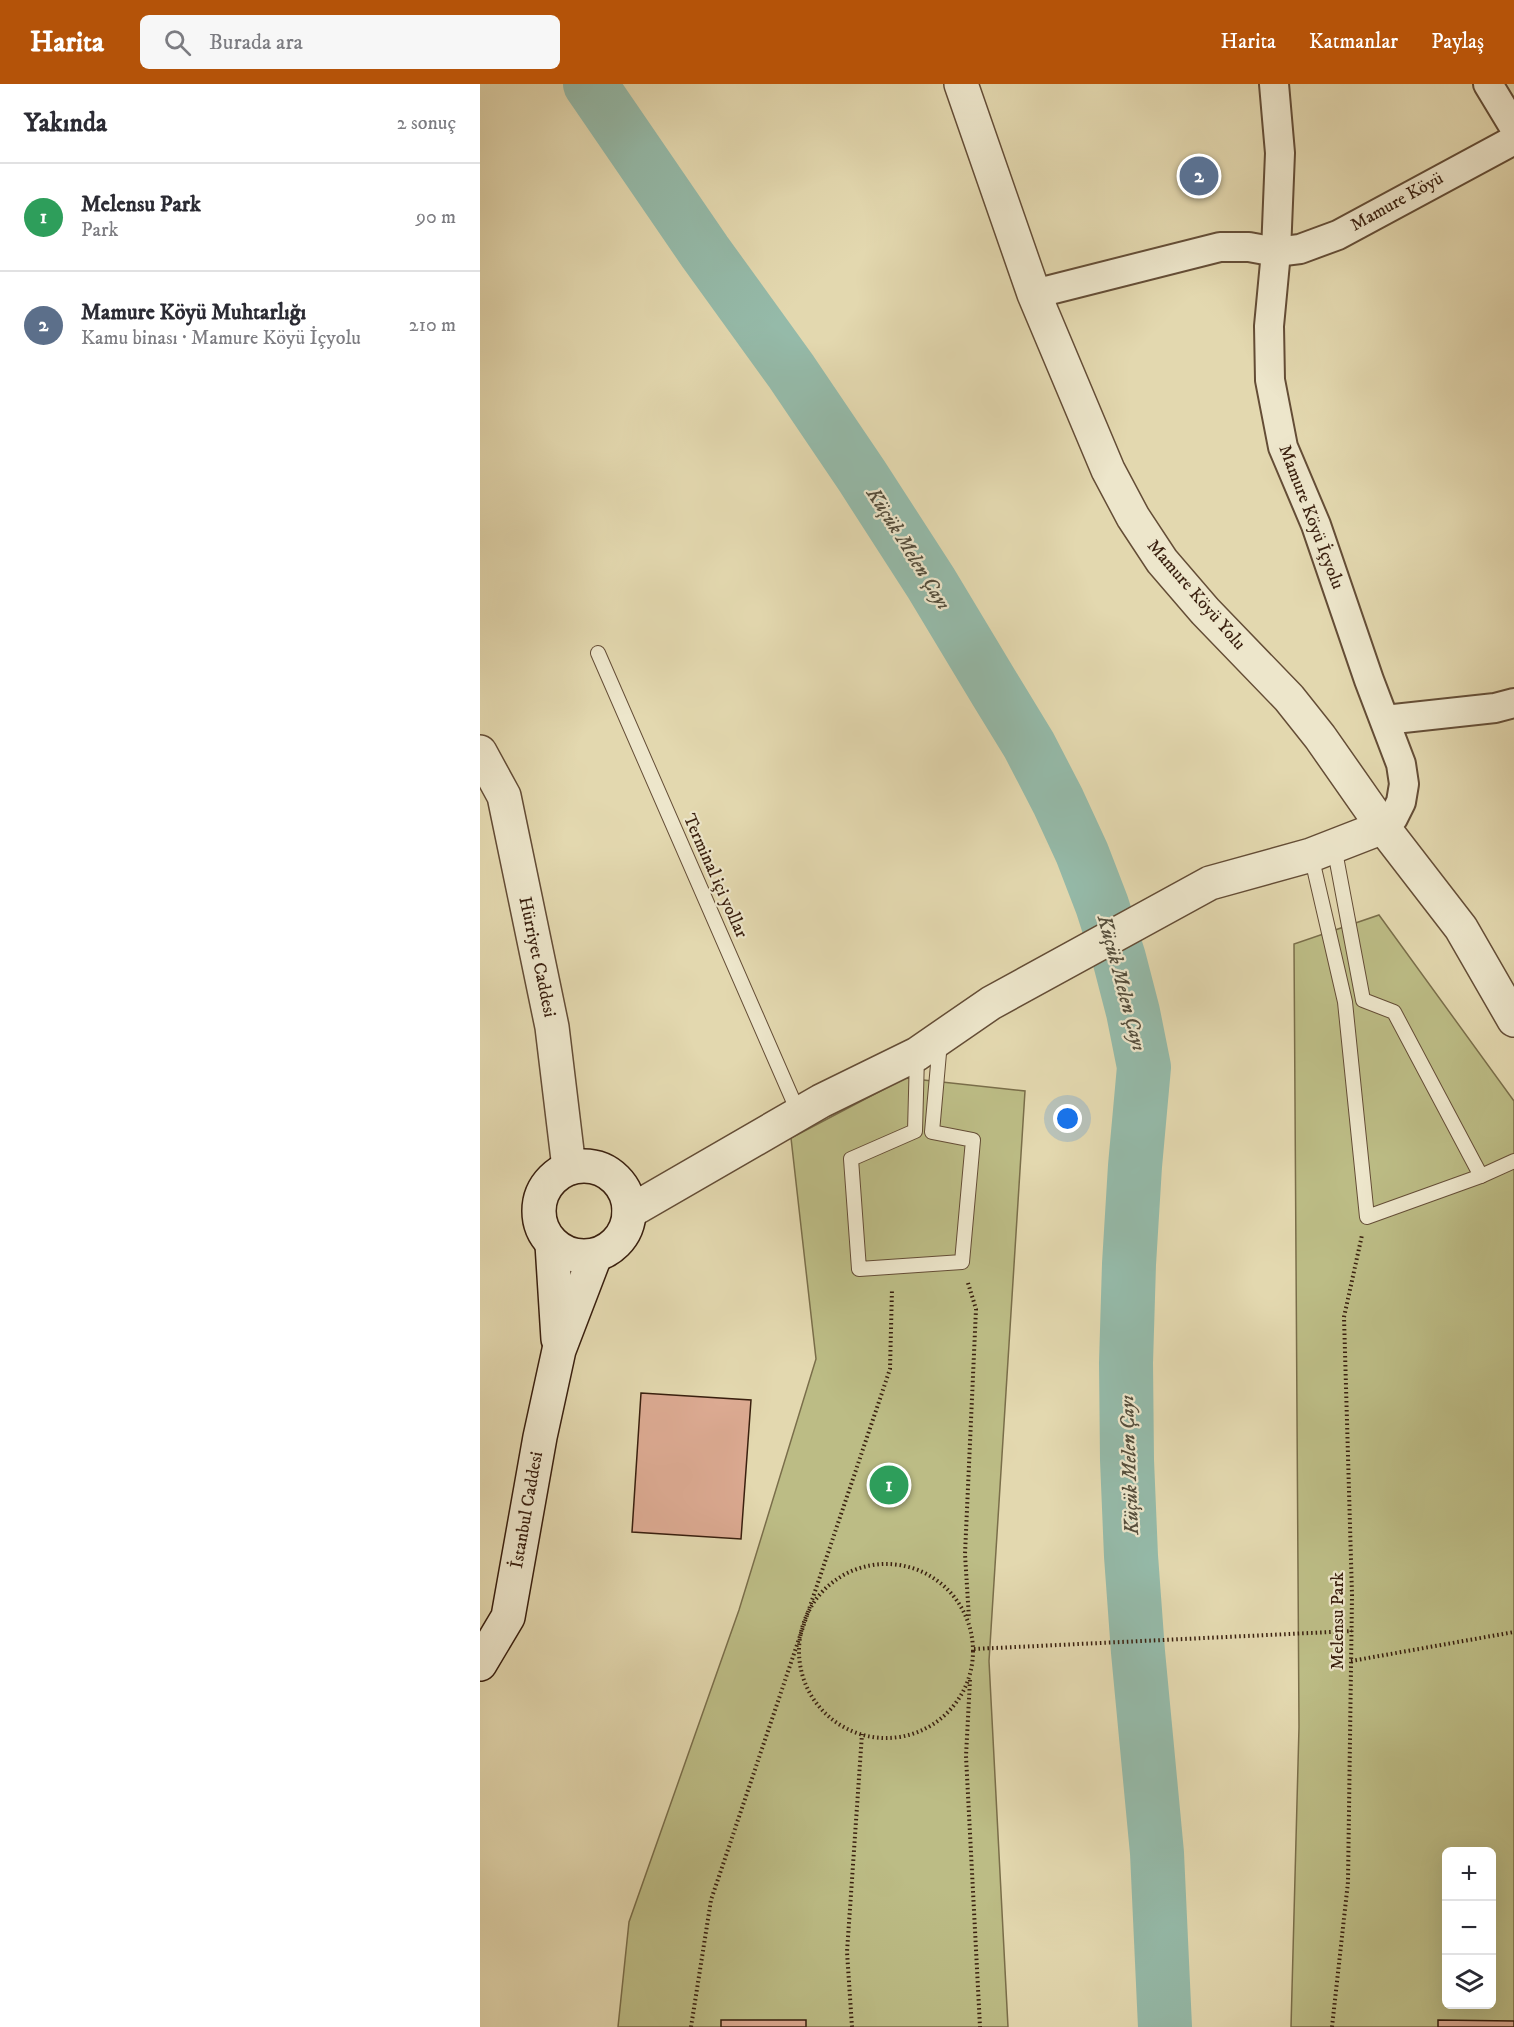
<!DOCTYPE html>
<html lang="tr">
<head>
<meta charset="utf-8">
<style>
	:root { --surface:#fff; --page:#f7f7f7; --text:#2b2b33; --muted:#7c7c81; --line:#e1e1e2; --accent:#b45309 }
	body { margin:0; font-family:"IM FELL DW Pica",serif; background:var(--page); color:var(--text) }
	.controls { position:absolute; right:18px; bottom:18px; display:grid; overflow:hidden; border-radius:9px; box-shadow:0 6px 24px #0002 }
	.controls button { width:54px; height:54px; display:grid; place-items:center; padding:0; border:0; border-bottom:2px solid var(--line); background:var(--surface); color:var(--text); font:30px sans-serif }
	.you { position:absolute; left:588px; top:1035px; width:21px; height:21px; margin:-15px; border:4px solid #fff; border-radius:50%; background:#1a73e8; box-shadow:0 0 0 9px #1a73e833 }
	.badge { display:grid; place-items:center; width:39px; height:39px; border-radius:50%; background:var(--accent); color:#fff; font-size:20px; font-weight:700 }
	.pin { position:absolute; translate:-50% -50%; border:3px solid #fff; box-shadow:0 2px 6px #0006 }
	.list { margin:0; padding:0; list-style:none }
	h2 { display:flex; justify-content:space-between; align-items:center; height:78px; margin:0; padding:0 24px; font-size:26px }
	h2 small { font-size:20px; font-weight:400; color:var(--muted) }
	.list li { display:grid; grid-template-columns:39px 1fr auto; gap:18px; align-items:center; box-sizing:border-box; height:108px; padding:0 24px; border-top:2px solid var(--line) }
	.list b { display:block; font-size:22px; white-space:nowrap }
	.list p { margin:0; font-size:20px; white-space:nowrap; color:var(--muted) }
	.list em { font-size:20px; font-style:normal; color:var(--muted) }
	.icon { flex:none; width:33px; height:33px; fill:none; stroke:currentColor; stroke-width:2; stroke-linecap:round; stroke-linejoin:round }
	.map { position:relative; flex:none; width:1034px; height:1943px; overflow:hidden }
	header { display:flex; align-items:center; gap:36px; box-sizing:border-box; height:84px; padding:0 30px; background:var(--accent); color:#fff }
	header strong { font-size:28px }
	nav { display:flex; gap:33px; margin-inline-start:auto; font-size:21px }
	.search { width:420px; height:54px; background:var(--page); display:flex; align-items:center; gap:15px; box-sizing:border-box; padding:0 21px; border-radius:9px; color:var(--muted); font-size:22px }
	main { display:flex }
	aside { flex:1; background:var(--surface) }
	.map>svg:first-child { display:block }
</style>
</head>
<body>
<header>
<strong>Harita</strong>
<div class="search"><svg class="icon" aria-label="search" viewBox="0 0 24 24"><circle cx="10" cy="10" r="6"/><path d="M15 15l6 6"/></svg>Burada ara</div>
<nav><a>Harita</a><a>Katmanlar</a><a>Paylaş</a></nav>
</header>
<main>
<aside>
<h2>Yakında<small>2 sonuç</small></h2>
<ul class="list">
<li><span class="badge" style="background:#2e9e5b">1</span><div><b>Melensu Park</b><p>Park</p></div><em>90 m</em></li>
<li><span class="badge" style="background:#5c6f8a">2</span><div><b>Mamure Köyü Muhtarlığı</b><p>Kamu binası · Mamure Köyü İçyolu</p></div><em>210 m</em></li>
</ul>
</aside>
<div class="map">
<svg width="1034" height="1943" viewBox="0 0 1034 1943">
	<rect width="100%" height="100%" fill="#e3d8af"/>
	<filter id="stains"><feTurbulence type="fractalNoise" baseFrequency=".00333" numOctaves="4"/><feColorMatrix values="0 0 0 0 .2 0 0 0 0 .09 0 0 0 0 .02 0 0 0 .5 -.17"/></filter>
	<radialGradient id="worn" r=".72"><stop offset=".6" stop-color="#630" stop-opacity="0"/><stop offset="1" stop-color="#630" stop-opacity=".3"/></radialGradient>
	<g fill="#bcbc85" stroke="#7a6e4a" stroke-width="1.5" fill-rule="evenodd">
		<path d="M 899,831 L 1034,1017 L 1034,1943 L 811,1943 L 819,1643 L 814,860 ZM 966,1768 L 1012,1768 L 1012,1920 L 966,1920 Z"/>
		<path d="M 425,994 L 545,1007 L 509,1577 L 528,1943 L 138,1943 L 149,1838 L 259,1526 L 336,1275 L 311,1054 Z"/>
	</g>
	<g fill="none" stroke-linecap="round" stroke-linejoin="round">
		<path stroke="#95baa9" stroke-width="54" d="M 110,0 L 225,168 L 311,287 L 382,392 L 451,499 L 516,607 L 549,661 L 578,717 L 602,769 L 622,821 L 639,874 L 653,928 L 664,983 L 655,1082 L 649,1180 L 646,1279 L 647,1376 L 651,1472 L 658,1568 L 677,1769 L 685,1943"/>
	</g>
	<g fill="#dcaa92" stroke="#391f0e" stroke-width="1.5">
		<path d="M 161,1309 L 271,1316 L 261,1455 L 152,1448 Z"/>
		<rect x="241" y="1936" width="85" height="7"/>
		<path d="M 958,1936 L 1034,1937 L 1034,1943 L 958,1943 Z"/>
	</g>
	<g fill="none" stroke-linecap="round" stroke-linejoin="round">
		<defs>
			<g id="service">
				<path d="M 118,569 L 319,1030"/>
				<path d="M 831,771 L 865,918 L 887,1133 L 1001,1092 L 914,928 L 883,916 L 854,762"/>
				<path d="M 437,972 L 435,1047 L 371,1075 L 379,1185 L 482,1178 L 493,1056 L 452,1048 L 460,958"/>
				<path d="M 1001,1092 L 1034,1077"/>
			</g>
			<g id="minor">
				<path d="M 794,0 L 800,69 L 796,168 L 789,242 L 790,296 L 803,363 L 836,441 L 889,596 L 921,680 L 924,700 L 921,718 L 913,734 L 903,743"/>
				<path d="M 1008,0 L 1034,43"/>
				<path d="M 554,210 L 740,163 L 769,163 L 796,168 L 820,165 L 858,151 L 1034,56"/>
				<path d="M 905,636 L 1015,624 L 1034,619"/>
			</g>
			<g id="tertiary">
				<path d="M 481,0 L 554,210 L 628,386 L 653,433 L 682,477 L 725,527 L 809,614 L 840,653 L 903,743 L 981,844 L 1034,936"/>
				<path d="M 0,668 L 24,712 L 72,943 L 89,1084"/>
				<path d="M 149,1128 L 341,1017 L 437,970 L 511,919 L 730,799 L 831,771 L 903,743"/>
			</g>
			<g id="secondary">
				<circle cx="104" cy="1127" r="45"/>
				<path d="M 72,1160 L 78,1255"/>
				<path d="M 0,1580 L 28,1533 L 60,1353 L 79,1266 L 115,1172"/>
			</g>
		</defs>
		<use href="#service" stroke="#644d36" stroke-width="16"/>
		<use href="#minor" stroke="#644d36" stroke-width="32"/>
		<use href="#tertiary" stroke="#644d36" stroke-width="36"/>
		<use href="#secondary" stroke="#391f0e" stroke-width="36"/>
		<g stroke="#391f0e" stroke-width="4" stroke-dasharray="1.5 3" stroke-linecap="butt">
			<path d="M 488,1199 L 496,1225 L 485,1470 L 489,1535"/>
			<circle cx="406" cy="1567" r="87"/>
			<path d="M 494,1565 L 872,1547"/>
			<path d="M 871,1577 L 1034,1548"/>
			<path d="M 490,1596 L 486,1672 L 500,1943"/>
			<path d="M 211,1943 L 231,1816 L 410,1285 L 412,1205"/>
			<path d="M 372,1943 L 367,1868 L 382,1650"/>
			<path d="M 852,1943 L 868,1798 L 872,1511 L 864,1233 L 882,1151"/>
		</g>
		<use href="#service" stroke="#ede6cb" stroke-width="14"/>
		<use href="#minor" stroke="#ede6cb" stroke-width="28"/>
		<use href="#tertiary" stroke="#ede6cb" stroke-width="33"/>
		<use href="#secondary" stroke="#ede6cb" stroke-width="33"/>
	</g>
	<g text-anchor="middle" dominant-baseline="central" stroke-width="4.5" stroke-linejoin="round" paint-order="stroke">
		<g font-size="18" fill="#391f0e" stroke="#ede6cb">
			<text transform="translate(917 118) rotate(-29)">Mamure Köyü</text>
			<text transform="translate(831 433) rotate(69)">Mamure Köyü İçyolu</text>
			<text transform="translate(716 511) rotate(49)">Mamure Köyü Yolu</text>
			<text transform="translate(235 792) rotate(66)">Terminal içi yollar</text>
			<text transform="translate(57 873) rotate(78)">Hürriyet Caddesi</text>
			<text transform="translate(47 1426) rotate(-80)">İstanbul Caddesi</text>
			<text transform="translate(858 1537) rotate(-90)">Melensu Park</text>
		</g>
		<g font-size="20" font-style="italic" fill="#554e3c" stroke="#ede6cb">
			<text transform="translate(428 465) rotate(58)">Küçük Melen Çayı</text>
			<text transform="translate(641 899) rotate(75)">Küçük Melen Çayı</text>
			<text transform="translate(650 1381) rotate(-92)">Küçük Melen Çayı</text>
		</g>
	</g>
	<rect width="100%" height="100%" filter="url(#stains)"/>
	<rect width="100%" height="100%" fill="url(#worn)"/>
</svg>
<div class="controls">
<button>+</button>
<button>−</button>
<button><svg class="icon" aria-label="layers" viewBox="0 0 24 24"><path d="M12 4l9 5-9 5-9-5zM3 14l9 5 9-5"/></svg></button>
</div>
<div class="you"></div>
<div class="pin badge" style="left:409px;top:1401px;background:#2e9e5b">1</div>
<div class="pin badge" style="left:719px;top:92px;background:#5c6f8a">2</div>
</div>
</main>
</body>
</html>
